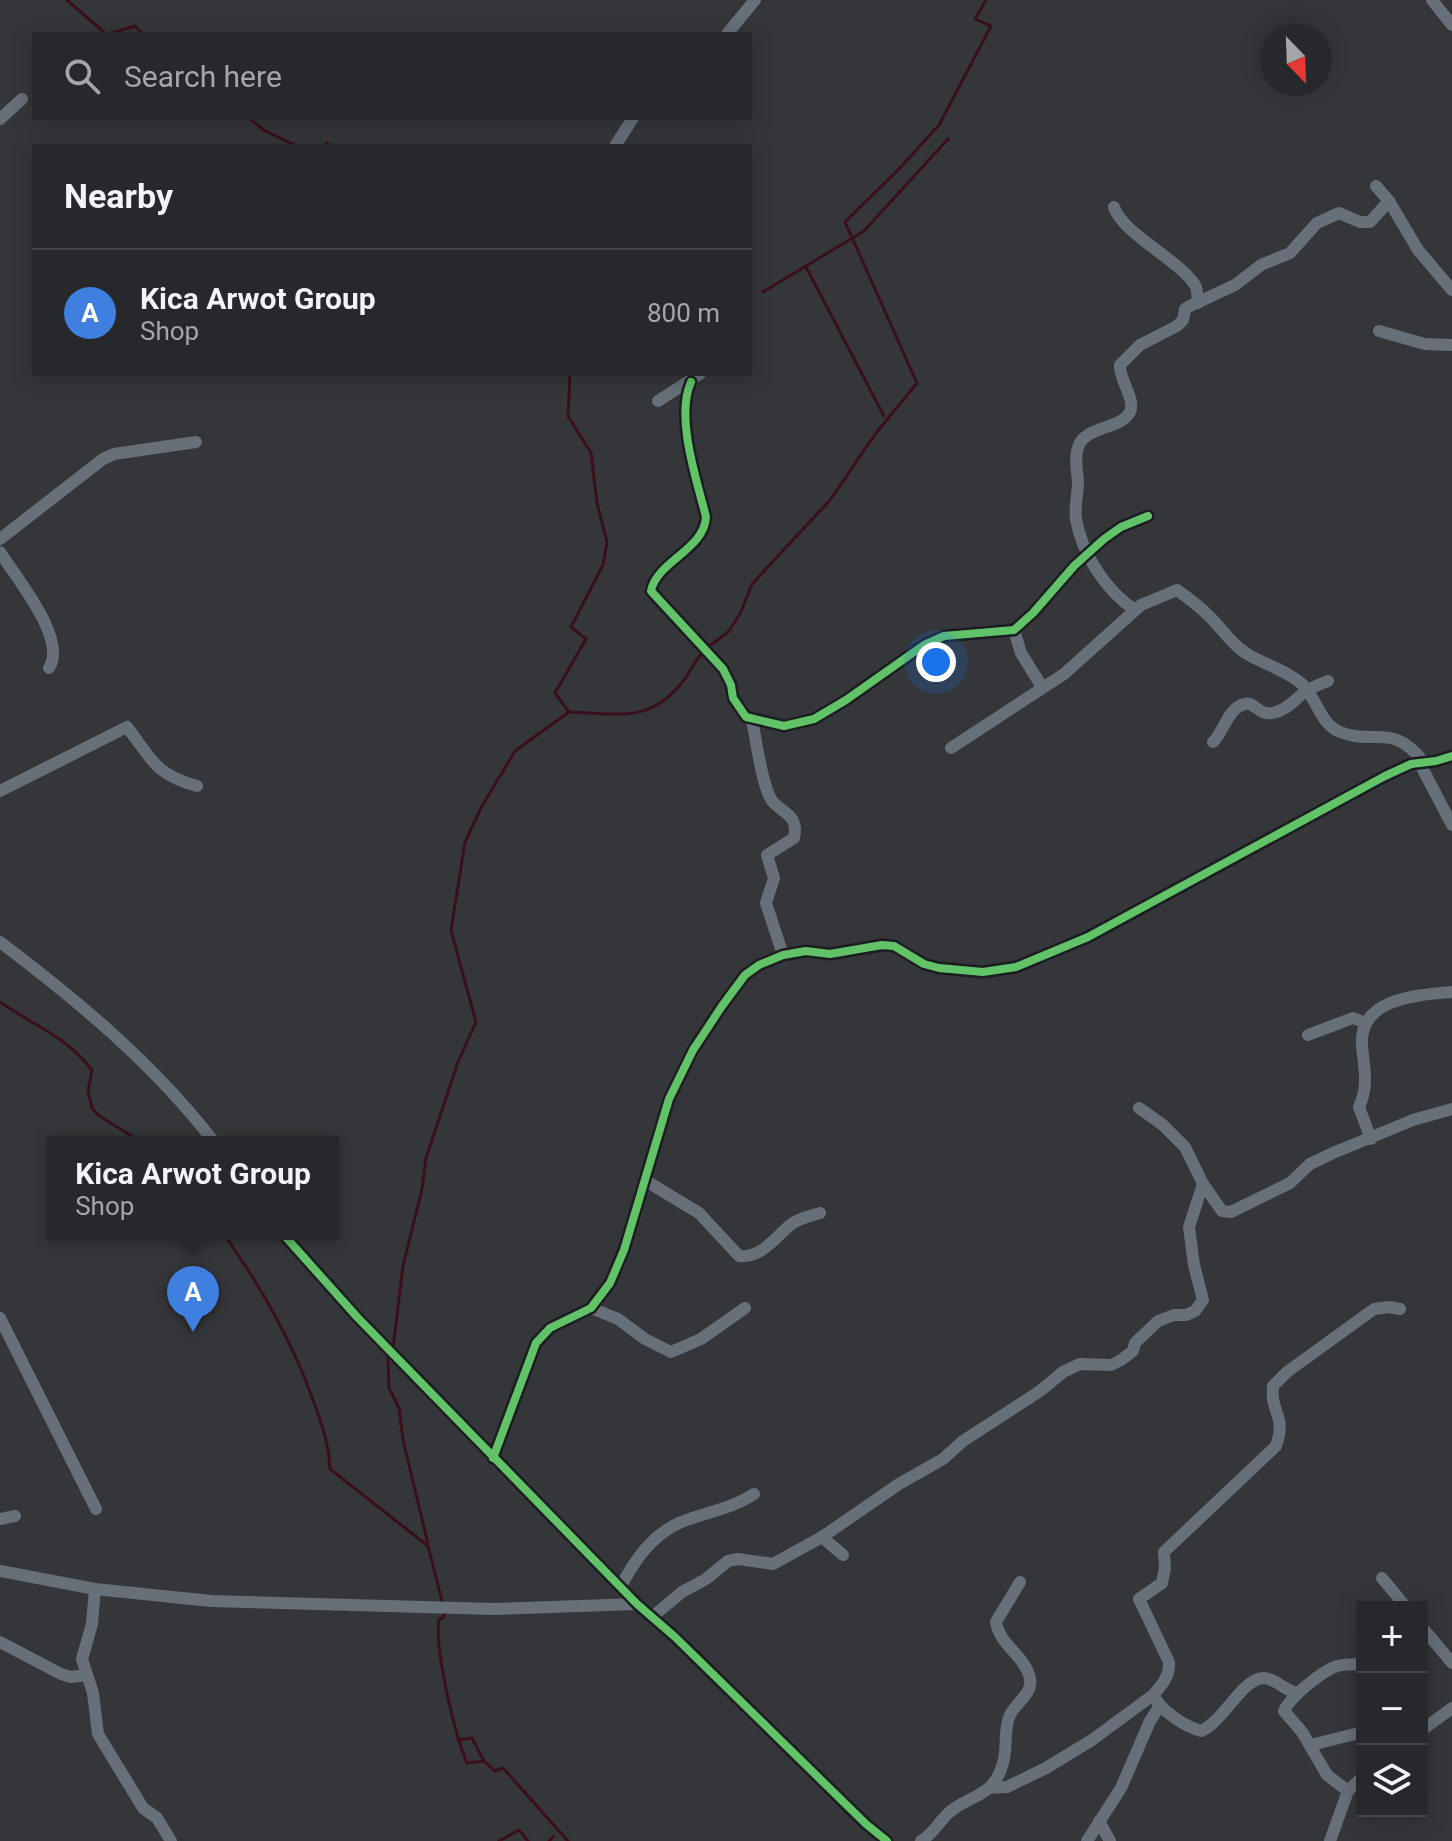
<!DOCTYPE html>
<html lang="en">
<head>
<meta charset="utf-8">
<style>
	:root { --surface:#27282b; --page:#333437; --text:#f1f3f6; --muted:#a4a6a9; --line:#434447; --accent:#8c9099 }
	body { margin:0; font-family:Roboto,sans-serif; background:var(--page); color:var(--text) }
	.controls { position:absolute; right:24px; bottom:24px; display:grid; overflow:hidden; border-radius:0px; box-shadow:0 4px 20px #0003 }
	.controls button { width:72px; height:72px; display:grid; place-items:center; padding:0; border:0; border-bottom:2px solid var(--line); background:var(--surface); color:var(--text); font:40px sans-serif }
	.compass { position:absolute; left:1260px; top:24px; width:72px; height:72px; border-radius:50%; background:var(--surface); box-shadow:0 4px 20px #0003; rotate:157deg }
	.you { position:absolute; left:936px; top:662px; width:28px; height:28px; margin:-20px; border:6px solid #fff; border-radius:50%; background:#1a73e8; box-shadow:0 0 0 12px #1a73e833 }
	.badge { display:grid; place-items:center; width:52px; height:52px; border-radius:50%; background:var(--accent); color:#fff; font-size:26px; font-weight:700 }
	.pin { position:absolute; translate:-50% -66px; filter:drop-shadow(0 2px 4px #0008) }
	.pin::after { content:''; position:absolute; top:42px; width:28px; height:24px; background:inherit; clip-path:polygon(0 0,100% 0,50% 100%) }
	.popup { position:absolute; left:47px; top:1136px; width:292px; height:104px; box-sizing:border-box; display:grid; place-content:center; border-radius:0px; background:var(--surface); filter:drop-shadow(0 2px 6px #0005); font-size:26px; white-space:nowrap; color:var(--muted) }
	.popup b { font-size:30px; color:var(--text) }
	.popup::after { content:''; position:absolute; left:50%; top:100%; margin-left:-16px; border:16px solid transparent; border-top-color:var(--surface) }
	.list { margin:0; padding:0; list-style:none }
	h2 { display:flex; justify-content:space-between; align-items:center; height:104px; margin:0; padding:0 32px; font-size:34px }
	h2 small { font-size:26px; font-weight:400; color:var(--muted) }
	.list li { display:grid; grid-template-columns:52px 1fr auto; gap:24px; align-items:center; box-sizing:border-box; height:128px; padding:0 32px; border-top:2px solid var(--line) }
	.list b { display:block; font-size:30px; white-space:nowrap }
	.list p { margin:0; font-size:26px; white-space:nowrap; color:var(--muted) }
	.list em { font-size:26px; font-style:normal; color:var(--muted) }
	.icon { flex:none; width:44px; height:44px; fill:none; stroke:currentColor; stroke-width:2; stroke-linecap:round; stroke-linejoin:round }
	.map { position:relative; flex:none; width:1452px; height:1841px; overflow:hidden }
	.search { position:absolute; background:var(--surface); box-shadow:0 4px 20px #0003; left:32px; top:32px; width:720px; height:88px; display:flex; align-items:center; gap:20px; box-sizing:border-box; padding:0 28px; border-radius:0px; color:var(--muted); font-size:30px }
	.panel { position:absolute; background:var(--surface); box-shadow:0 4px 20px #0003; left:32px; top:144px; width:720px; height:232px; border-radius:0px }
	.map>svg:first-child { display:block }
</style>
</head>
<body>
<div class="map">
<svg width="1452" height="1841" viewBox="0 0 1452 1841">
	<rect width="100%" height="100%" fill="#343639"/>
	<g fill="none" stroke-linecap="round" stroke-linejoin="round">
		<g stroke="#391019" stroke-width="3">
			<path d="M 67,0 L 106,34"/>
			<path d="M 109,34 L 135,26 L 142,34"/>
			<path d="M 249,118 L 265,131 L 297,146"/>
			<path d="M 324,146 L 327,143 L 330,146"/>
			<path d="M 806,267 L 884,416"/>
			<path d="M 763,292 L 864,231 L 948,139"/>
			<path d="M 707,648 L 728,632 L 740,614 L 752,584 L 830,500 L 876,433 L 917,383 L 845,222 L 899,169 L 939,125 L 991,26 L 975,19 L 986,0"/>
			<path d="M 569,712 C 616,713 647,724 680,685 C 689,675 693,663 702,653"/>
			<path d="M 0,1002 C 36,1027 63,1034 92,1070 L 88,1091 L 92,1108 L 98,1115 L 141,1142"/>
			<path d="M 224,1234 C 260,1286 290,1337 312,1397 C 321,1423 329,1441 330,1469 L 428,1546 L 443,1605"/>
			<path d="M 393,1348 L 403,1266 L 422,1189 L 426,1158 L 458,1062 L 476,1022 L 451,930 L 465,842 L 482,806 L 515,751 L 569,712 L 555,693 L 586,639 L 571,627 L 603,565 L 607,542 L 597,503 L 591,453 L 568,416 L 570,374"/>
			<path d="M 388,1357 L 389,1388 L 399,1408 L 403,1440 L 428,1544"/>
			<path d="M 444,1612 L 443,1618 L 439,1619 C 434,1648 455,1735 467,1763 L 484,1761 L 495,1771 L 503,1768 L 568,1841"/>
			<path d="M 458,1740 L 472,1738 L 484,1761"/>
			<path d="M 499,1841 L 519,1830 L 528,1841"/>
			<path d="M 549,1841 L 554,1836"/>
		</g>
		<g stroke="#676f78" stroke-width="12">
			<path d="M 1432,0 L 1452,25"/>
			<path d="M 727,34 L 755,0"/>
			<path d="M 0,119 L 22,99"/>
			<path d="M 615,146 L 633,118"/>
			<path d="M 1376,186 L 1389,201 L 1418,250 L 1452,290"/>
			<path d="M 1114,207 C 1122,233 1179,260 1195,285 C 1198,290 1197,297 1198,303"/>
			<path d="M 1379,331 L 1425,344 L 1452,345"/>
			<path d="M 691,382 C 675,417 697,481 706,517 C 704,550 657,561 651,591 L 723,669 L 731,685 L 733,698 L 746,717 L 784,726 L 814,719 L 846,700 L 924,645 L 944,636 L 1014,630 L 1033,613 L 1074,566 L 1104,539 L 1121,527 L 1148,516"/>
			<path d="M 658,401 L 700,374"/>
			<path d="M 0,539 L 103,459 L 114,454 L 196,442"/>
			<path d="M 0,552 C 16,578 68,639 49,668"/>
			<path d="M 1135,610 C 1106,591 1082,554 1076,519 C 1074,508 1078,494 1078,482 C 1077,469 1073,450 1082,440 C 1094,426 1121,428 1130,412 C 1136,399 1119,380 1120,365 L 1140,345 L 1177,326 L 1183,320 L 1185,309 L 1190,306 L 1235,285 L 1261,265 L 1290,253 L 1317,223 L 1339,213 L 1360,222 L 1370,222 L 1389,201"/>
			<path d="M 1014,630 L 1021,653 L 1042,687"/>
			<path d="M 752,720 C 756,738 762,789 773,802 C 784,814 799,815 794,838 L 767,855 L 774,878 L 766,903 L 783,955"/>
			<path d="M 1213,742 C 1224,732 1228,707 1245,704 C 1254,701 1259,716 1273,713 C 1287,710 1294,700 1305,692 C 1312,687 1320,684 1328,681"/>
			<path d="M 951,748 L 1064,674 L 1141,605 L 1177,590 C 1187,597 1201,608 1210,617 C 1222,629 1230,642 1244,652 C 1262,664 1287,670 1303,685 C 1317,699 1320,724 1340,732 C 1376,746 1391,722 1423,761"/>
			<path d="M 1419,762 L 1452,825"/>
			<path d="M 0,791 L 127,727 C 152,759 154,774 197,786"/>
			<path d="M 0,942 C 77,1000 155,1065 214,1142"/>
			<path d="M 1308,1035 L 1353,1018 L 1366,1023"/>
			<path d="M 1139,1108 L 1163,1125 L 1185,1147 L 1203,1184 L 1222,1211 L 1231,1212 L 1290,1183 L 1310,1164 L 1333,1153 L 1413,1120 L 1452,1109"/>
			<path d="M 1371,1139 L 1359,1107 C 1369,1086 1364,1068 1362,1046 C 1358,998 1418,995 1452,992"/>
			<path d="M 646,1181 L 699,1213 L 739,1256 C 761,1258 774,1239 789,1226 C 797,1219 809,1216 820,1213"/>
			<path d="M 283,1234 L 358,1318 L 637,1604 L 675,1637 L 866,1824 L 887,1841"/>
			<path d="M 591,1308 L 618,1319 L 645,1339 L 671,1352 L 701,1339 L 745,1308"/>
			<path d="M 0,1318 L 96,1509"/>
			<path d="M 493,1458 L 536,1343 L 550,1328 L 591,1308 L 610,1283 L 624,1250 L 669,1099 L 693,1050 L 722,1006 L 745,975 L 759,965 L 783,955 L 806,951 L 830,954 L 882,945 L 894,946 L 924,964 L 939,968 L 983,972 L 1016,967 L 1088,937 L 1385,776 L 1411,764 L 1436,761 L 1452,756"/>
			<path d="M 0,1519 L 15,1516"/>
			<path d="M 822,1537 L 843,1555"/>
			<path d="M 0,1571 L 95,1589 L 211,1601 L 494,1609 L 637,1604"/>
			<path d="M 1382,1578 L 1406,1607"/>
			<path d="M 621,1586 C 635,1560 651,1536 679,1523 C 704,1512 730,1510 754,1494"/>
			<path d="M 95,1589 L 92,1624 L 82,1659 L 93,1693 L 98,1734 L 143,1808 L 157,1818 L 171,1841"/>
			<path d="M 652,1617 L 682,1592 L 706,1579 L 728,1561 L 738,1559 L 773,1564 L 822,1537 L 899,1484 L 943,1459 L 963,1441 L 1040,1391 L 1063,1372 L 1080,1364 L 1111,1365 L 1121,1360 L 1133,1351 L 1135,1343 L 1158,1321 L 1174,1315 L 1186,1315 L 1195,1311 L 1203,1300 L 1194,1265 L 1189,1227 L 1203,1184"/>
			<path d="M 1422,1627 L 1452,1663"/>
			<path d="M 0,1642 L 61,1674 L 71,1677 L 86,1675"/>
			<path d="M 1153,1695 C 1161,1711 1184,1726 1201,1731 C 1223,1722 1242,1679 1263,1678 C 1275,1678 1285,1691 1298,1693"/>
			<path d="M 1422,1730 L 1452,1708"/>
			<path d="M 1311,1745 L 1355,1734"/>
			<path d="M 989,1788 L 1007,1787 L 1046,1768 L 1092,1740 L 1153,1695 C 1162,1685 1170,1676 1169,1662 L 1139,1599 L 1162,1583 L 1165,1568 L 1164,1552 L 1276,1446 C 1287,1414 1270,1414 1273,1386 L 1287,1372 L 1374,1309 L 1389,1307 L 1400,1309"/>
			<path d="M 1348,1791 L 1327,1775 L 1302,1732 L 1284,1711 C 1290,1697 1322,1671 1337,1666 C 1346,1664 1353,1664 1362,1664"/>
			<path d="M 1099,1821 L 1110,1841"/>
			<path d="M 921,1841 C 935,1833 939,1820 951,1811 C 972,1794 994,1797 1003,1763 C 1008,1747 1003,1730 1010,1715 C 1016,1702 1033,1694 1030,1679 C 1026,1656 999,1645 996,1622 L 1020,1582"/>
			<path d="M 1087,1841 L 1121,1788 L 1150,1721 L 1159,1707"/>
			<path d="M 1330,1841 L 1348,1791 L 1362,1777"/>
		</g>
		<defs>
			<g id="cycleway">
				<path d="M 691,382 C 675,417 697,481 706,517 C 704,550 657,561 651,591 L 723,669 L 731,685 L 733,698 L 746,717 L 784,726 L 814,719 L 846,700 L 924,645 L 944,636 L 1014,630 L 1033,613 L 1074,566 L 1104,539 L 1121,527 L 1148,516"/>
				<path d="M 283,1234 L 358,1318 L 637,1604 L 675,1637 L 866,1824 L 887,1841"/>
				<path d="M 493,1458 L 536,1343 L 550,1328 L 591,1308 L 610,1283 L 624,1250 L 669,1099 L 693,1050 L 722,1006 L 745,975 L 759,965 L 783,955 L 806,951 L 830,954 L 882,945 L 894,946 L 924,964 L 939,968 L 983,972 L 1016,967 L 1088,937 L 1385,776 L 1411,764 L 1436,761 L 1452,756"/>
			</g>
		</defs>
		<use href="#cycleway" stroke="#1b1d20" stroke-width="13"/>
		<use href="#cycleway" stroke="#61c268" stroke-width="8"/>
	</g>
</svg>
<div class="controls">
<button>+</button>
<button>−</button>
<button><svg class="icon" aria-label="layers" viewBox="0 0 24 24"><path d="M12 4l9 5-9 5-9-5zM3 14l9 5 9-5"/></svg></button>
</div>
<svg class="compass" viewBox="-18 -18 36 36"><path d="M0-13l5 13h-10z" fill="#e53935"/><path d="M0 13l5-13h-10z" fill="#a4a6a9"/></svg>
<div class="you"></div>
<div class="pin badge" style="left:193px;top:1332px;background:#3f7fe0">A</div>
<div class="popup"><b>Kica Arwot Group</b>Shop</div>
<div class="search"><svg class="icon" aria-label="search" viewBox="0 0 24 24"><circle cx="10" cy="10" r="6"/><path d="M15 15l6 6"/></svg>Search here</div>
<section class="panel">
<h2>Nearby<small></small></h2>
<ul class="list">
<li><span class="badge" style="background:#3f7fe0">A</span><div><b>Kica Arwot Group</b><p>Shop</p></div><em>800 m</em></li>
</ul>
</section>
</div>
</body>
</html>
